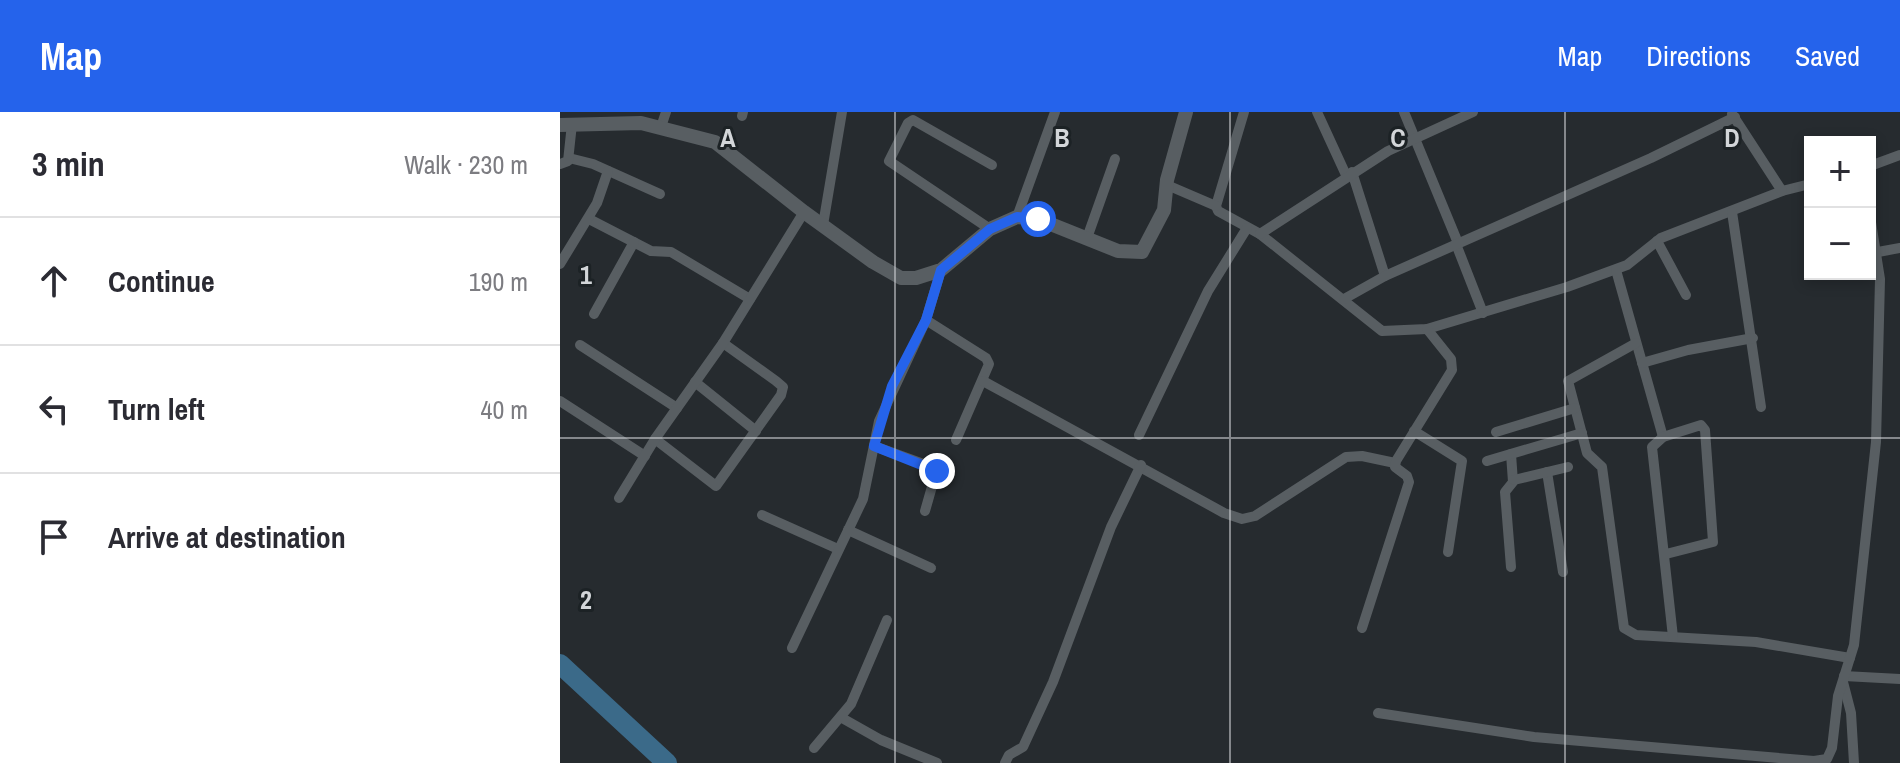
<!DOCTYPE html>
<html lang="en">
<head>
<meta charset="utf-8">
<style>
	:root { --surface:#fff; --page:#f7f7f7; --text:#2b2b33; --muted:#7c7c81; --line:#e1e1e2; --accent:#2563eb }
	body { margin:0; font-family:"Archivo Narrow",sans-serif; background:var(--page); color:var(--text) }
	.controls { position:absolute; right:24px; top:24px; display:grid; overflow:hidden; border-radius:0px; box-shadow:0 4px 12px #0003 }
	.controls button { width:72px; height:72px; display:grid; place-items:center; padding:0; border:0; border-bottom:2px solid var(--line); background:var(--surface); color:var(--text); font:40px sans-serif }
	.stop { position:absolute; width:24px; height:24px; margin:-18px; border:6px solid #2563eb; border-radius:50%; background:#fff }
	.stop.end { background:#2563eb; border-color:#fff; box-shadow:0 2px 8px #0008 }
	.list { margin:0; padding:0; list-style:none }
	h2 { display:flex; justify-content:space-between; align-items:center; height:104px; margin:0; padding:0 32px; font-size:34px }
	h2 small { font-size:26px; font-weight:400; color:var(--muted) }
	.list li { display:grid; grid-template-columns:52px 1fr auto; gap:24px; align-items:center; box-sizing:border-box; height:128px; padding:0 32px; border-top:2px solid var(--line) }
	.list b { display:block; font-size:30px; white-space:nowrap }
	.list em { font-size:26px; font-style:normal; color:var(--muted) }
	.icon { flex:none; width:44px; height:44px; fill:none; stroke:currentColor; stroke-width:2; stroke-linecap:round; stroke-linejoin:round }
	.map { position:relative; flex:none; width:1340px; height:651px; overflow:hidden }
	header { display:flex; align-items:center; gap:48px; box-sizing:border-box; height:112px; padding:0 40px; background:var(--accent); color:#fff }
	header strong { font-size:38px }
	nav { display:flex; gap:44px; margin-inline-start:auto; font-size:28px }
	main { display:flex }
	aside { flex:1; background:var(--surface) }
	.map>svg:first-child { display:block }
</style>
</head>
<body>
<header>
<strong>Map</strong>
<nav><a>Map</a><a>Directions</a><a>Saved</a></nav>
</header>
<main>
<aside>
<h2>3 min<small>Walk · 230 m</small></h2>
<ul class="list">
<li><svg class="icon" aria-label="ahead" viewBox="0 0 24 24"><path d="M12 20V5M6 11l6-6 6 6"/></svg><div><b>Continue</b></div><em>190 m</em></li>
<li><svg class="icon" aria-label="left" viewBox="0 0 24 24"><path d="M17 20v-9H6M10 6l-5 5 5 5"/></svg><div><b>Turn left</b></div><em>40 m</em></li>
<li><svg class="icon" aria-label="arrive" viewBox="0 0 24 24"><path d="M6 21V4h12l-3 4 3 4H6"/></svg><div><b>Arrive at destination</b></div></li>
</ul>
</aside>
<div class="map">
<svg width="1340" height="651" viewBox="0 0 1340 651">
	<rect width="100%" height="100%" fill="#262b2f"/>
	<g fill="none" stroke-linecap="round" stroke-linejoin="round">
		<path stroke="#3b6a89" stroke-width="20" d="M 0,552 L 107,651"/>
		<g stroke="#585e62" stroke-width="10">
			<path d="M 684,0 L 656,94 L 658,99 L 700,122 L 822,219 L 867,217 L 1007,175 L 1067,153 L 1101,126 L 1222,79 L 1250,72"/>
			<path d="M 757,0 L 786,63"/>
			<path d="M 844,0 L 898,131"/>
			<path d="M 1172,2 L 1222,79"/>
			<path d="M 182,4 L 183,0"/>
			<path d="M 101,15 L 106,0"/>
			<path d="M 9,46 L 33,52 L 100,82"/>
			<path d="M 0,52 L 8,49 L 12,12"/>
			<path d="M 1310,54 L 1340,43"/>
			<path d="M 792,60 L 825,164"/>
			<path d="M 607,73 L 656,94"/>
			<path d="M 1172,100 L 1201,295"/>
			<path d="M 457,105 L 495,0"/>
			<path d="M 29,107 L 91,139 L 111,140 L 190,187"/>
			<path d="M 263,113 L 282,0"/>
			<path d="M 430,117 L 329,49 L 348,11 L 353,8 L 432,53"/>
			<path d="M 700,122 L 828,39 L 913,0"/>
			<path d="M 527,126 L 555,47"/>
			<path d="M 1097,129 L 1126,183"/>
			<path d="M 896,132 L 923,201"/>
			<path d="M 1318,140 L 1340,136"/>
			<path d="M 0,152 L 37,91 L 48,59"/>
			<path d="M 1056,158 L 1103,325"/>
			<path d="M 784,187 L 825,164 L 1091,46 L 1175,5"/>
			<path d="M 34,202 L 74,130"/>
			<path d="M 366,208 L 426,246 L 429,252 L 396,328"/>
			<path d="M 1076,231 L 1008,269 L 1027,341 L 1042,355 L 1064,516 L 1076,523 L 1196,530 L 1290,546"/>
			<path d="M 20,233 L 117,296"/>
			<path d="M 1082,251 L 1128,238 L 1193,226"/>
			<path d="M 423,269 L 664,401 L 682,407 L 695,404 L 786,345 L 802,344 L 835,351"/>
			<path d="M 135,270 L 196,319"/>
			<path d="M 0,289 L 85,344"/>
			<path d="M 854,319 L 902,349 L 888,440"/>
			<path d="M 936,320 L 1015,296"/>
			<path d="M 579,323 L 648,179 L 687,116"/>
			<path d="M 95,327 L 156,374 L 221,283 L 223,275 L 216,269 L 163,231"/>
			<path d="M 314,334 L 377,357 L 365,399"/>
			<path d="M 951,342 L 953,370 L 945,380 L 951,455"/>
			<path d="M 927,349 L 1022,321"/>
			<path d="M 987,360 L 1003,460"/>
			<path d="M 954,368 L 1008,355"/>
			<path d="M 59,386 L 95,327 L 163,231 L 244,100"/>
			<path d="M 202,403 L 278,437"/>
			<path d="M 288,418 L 371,456"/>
			<path d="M 1106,442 L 1153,430 L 1145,318 L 1141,313 L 1103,325 L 1092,335 L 1113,525"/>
			<path d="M 802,516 L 849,370 L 847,364 L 835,355 L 836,349 L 892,258 L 891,247 L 867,217"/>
			<path d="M 232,536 L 303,387 L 319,309 L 366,208 L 381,158"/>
			<path d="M 1284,564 L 1340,567"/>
			<path d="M 1283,570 L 1291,601 L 1294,651"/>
			<path d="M 818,601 L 974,625 L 1254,649 L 1267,647 L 1272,636 L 1278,584 L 1294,533 L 1316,330 L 1320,167 L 1310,104"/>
			<path d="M 282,606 L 321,628 L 377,651"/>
			<path d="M 254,636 L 291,592 L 327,508"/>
			<path d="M 445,651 L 449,643 L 463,635 L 493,570 L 551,415 L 581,353"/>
		</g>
		<path stroke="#585e62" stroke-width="14" d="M 0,13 L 81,11 L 155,30 L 244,100 L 313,150 L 341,166 L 356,166 L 381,158 L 430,117 L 457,105 L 478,107 L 558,139 L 582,140 L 604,98 L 607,68 L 626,0"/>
	</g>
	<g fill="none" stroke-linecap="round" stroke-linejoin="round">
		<path stroke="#2563eb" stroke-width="10" d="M 377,359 L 314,334 L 332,274 L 366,208 L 381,158 L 430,117 L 457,105 L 478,107"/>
	</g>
	<path fill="none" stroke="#d3d6d9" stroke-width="2" stroke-opacity="0.55" d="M 335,0 L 335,651M 670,0 L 670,651M 1005,0 L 1005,651M 0,326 L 1340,326"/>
	<g font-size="26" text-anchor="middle" font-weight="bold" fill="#d3d6d9" stroke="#1c2225" stroke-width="6" stroke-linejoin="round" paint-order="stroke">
		<text x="168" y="35">A</text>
		<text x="502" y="35">B</text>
		<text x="838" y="35">C</text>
		<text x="1172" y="35">D</text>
		<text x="26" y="172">1</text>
		<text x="26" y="497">2</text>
	</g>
</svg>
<div class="controls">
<button>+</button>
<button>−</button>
</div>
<div class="stop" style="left:478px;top:107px"></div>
<div class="stop end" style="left:377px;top:359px"></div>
</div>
</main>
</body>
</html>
